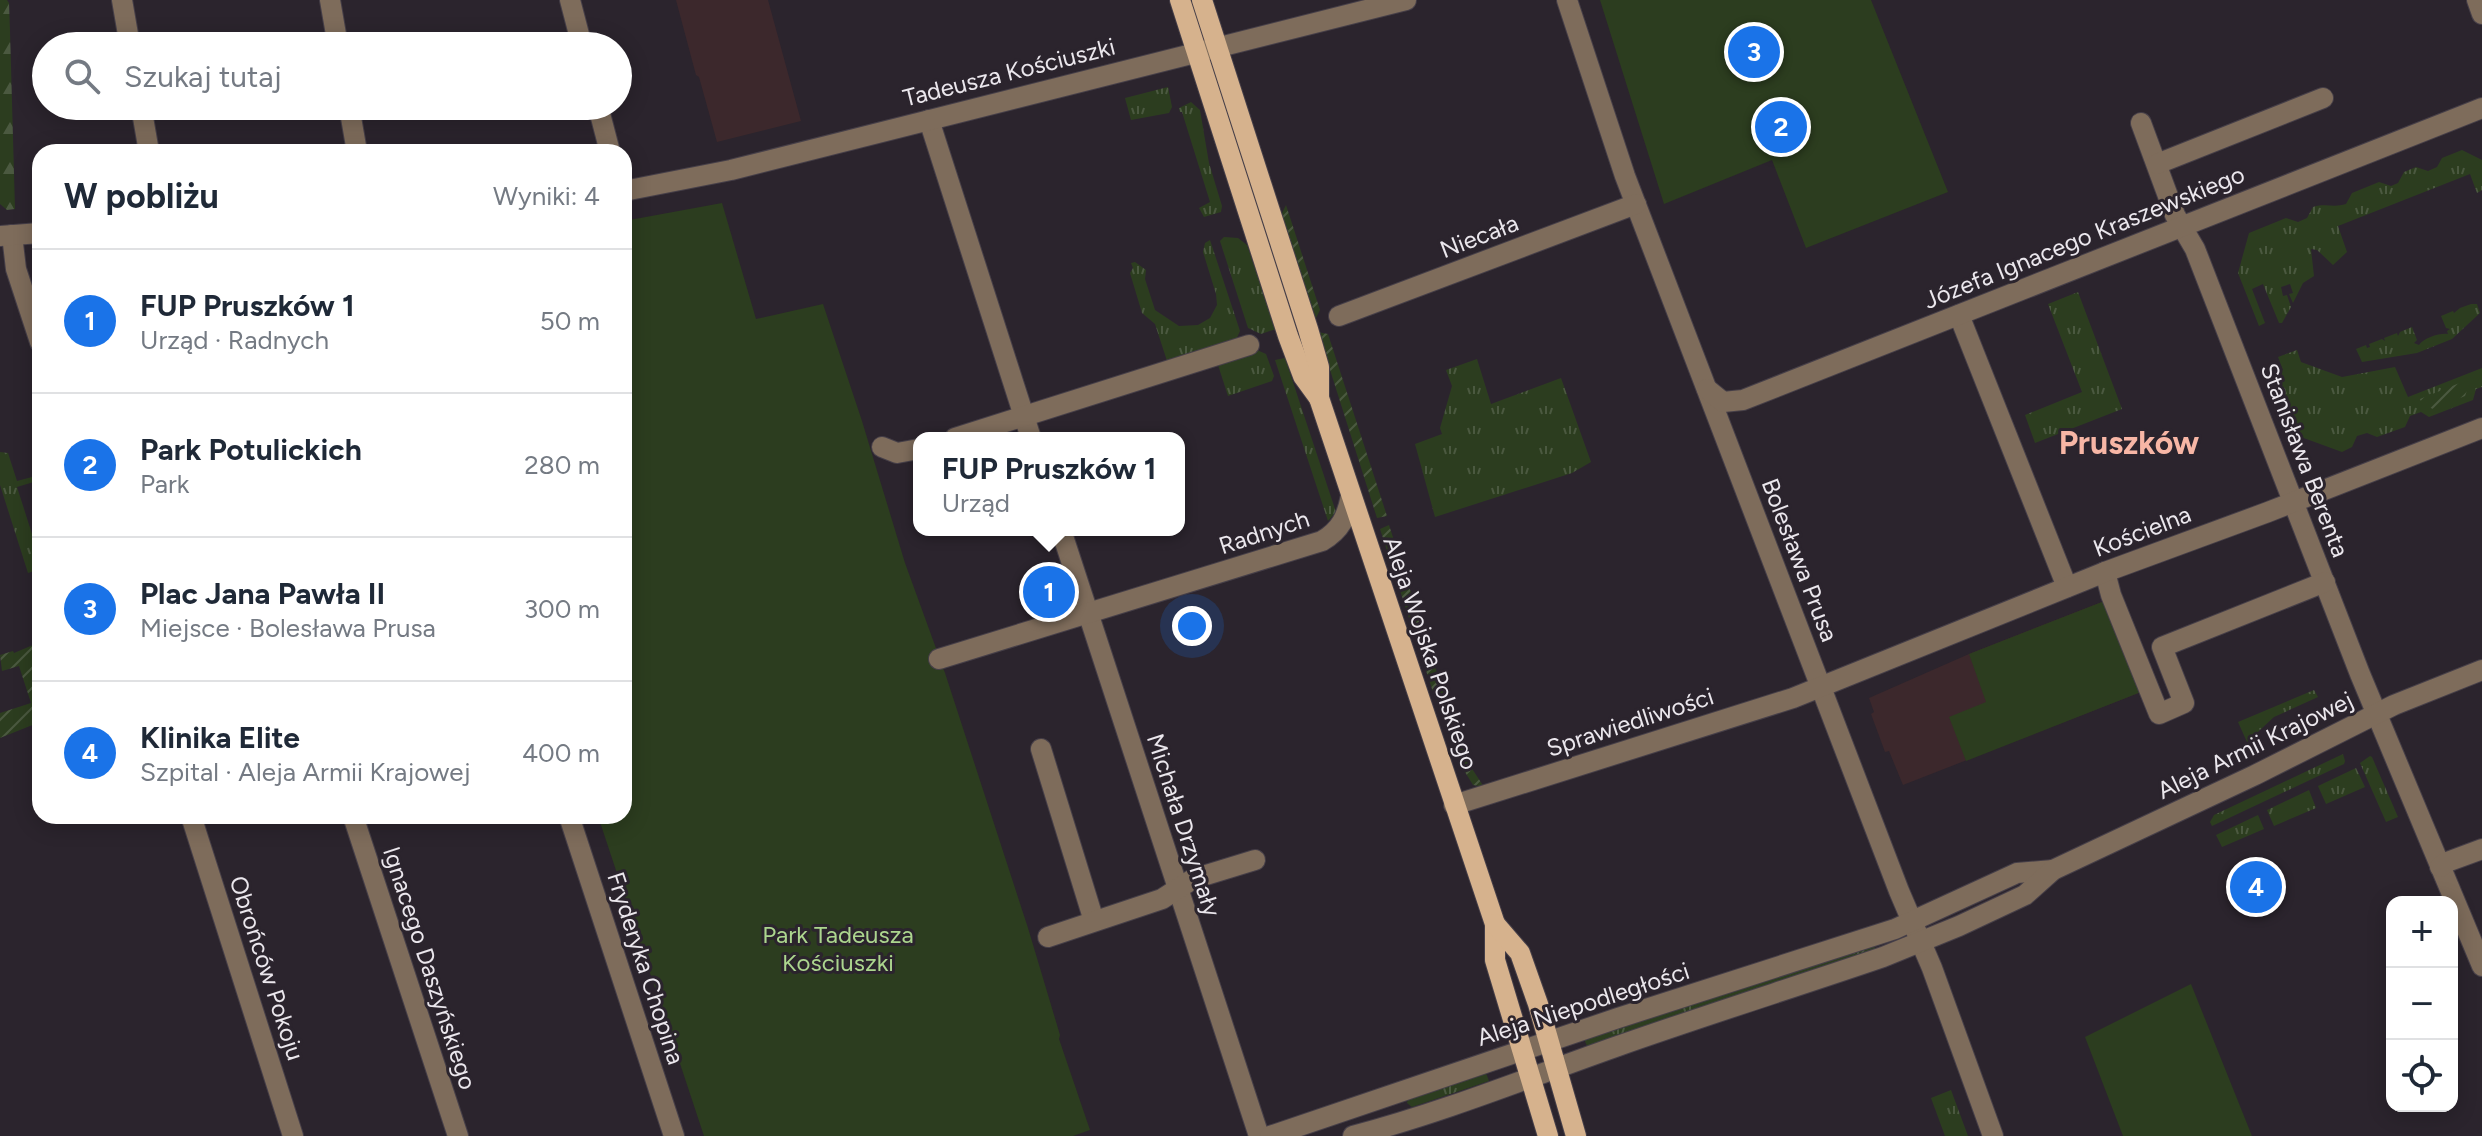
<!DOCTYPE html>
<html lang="pl">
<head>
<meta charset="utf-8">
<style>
	:root { --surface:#fff; --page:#f6f6f7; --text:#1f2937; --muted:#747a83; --line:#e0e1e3; --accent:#1a73e8 }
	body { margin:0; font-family:Figtree,sans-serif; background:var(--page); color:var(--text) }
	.controls { position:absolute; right:24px; bottom:24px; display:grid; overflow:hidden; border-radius:16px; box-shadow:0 4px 20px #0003 }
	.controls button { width:72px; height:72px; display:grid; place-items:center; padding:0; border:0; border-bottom:2px solid var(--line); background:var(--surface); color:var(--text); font:40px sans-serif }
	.you { position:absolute; left:1192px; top:626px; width:28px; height:28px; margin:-20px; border:6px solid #fff; border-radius:50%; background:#1a73e8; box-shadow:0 0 0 12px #1a73e833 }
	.badge { display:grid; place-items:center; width:52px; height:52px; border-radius:50%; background:var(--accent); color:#fff; font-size:26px; font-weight:700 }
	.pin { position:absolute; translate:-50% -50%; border:4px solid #fff; box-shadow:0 2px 8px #0006 }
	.popup { position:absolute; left:913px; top:432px; width:272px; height:104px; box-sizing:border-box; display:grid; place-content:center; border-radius:16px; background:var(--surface); filter:drop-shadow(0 2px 6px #0005); font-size:26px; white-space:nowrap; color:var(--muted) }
	.popup b { font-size:30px; color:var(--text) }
	.popup::after { content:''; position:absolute; left:50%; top:100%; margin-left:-16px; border:16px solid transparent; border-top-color:var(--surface) }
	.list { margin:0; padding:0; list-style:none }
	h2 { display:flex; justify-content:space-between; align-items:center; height:104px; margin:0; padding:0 32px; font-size:34px }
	h2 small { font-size:26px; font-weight:400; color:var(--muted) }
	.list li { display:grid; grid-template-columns:52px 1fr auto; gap:24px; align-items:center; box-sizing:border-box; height:144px; padding:0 32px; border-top:2px solid var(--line) }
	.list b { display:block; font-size:30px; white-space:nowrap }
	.list p { margin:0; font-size:26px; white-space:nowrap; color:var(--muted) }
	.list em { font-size:26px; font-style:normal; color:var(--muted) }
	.icon { flex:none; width:44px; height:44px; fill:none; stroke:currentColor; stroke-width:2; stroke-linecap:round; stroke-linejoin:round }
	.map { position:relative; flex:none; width:2482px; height:1136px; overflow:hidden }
	.search { position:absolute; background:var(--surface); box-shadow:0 4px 20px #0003; left:32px; top:32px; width:600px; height:88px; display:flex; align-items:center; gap:20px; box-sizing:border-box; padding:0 28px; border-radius:44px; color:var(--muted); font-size:30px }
	.panel { position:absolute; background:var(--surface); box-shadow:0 4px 20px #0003; left:32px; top:144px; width:600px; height:680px; border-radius:24px }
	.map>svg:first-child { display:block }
</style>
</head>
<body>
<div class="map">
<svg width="2482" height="1136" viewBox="0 0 2482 1136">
	<defs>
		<pattern id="grass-tufts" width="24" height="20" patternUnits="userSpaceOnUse" patternTransform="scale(2)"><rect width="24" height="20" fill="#2c3d1f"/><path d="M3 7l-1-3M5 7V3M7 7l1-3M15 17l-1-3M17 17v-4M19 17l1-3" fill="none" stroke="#4b5940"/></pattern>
		<pattern id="forest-firs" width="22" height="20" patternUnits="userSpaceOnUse" patternTransform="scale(2)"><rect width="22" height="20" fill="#2c3d1f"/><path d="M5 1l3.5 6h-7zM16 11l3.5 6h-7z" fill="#4b5940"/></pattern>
		<pattern id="garden-furrows" width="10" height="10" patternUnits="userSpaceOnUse" patternTransform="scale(2)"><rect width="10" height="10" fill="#2c3d1f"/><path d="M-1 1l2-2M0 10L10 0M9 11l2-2" fill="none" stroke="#4b5940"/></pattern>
	</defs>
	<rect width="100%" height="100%" fill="#2b242d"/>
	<g fill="#3c282c">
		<path d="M 676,0 L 768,0 L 801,121 L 717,142 L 699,77 L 696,75 Z"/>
		<path d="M 2107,600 L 2141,692 L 1903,785 L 1889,751 L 1885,752 L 1871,714 L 1874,712 L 1869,698 L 1969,654 Z"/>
	</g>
	<g fill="url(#grass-tufts)">
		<path d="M 1168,87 L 1172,107 L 1169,113 L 1131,120 L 1125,98 Z"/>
		<path d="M 1191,102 L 1200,110 L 1209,163 L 1222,206 L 1221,212 L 1204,217 L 1199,208 L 1210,202 L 1182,112 L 1180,112 L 1179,108 Z"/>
		<path d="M 2462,150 L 2482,160 L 2482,190 L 2477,193 L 2470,174 L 2338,226 L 2347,252 L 2333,265 L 2317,250 L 2311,249 L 2314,276 L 2303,283 L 2293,303 L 2289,294 L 2293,293 L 2290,284 L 2281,287 L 2283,296 L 2287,295 L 2291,307 L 2282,323 L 2279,323 L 2263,284 L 2252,289 L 2265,323 L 2259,326 L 2238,273 L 2249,233 L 2286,218 L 2298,222 L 2307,218 L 2313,207 C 2326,203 2334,208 2346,204 L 2352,193 L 2379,182 L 2391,186 L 2398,183 L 2404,172 L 2416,167 L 2428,171 L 2437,167 L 2442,158 Z"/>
		<path d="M 1224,237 L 1238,238 L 1247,245 L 1276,329 L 1261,334 L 1248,328 L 1220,241 Z"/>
		<path d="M 1210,240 L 1240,331 L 1235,342 L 1168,364 L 1155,324 L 1142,313 L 1130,273 L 1133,268 L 1131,263 L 1135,262 L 1146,270 L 1145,279 L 1155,310 L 1179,326 L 1198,325 L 1210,318 L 1217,305 L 1216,294 L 1203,252 L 1205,243 Z"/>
		<path d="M 2078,292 L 2122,409 L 2035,443 L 2025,415 L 2082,392 L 2048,304 Z"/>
		<path d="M 2471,304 L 2477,304 L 2480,313 L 2452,339 L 2417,353 L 2362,362 L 2356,349 L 2366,345 L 2367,348 L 2370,347 L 2369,344 L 2382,339 L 2385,341 L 2384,338 L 2397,333 L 2398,336 L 2400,332 L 2412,327 L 2417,340 L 2414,343 L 2419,345 C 2424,338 2439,333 2448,334 L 2447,331 L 2450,329 L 2446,328 L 2441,316 L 2453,311 L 2454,313 L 2460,308 Z"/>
		<path d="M 1257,350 L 1266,354 L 1274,376 L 1272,381 L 1228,396 L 1218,365 L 1219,362 Z"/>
		<path d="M 2297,350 L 2301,362 L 2342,377 L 2395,367 L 2408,397 L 2482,368 L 2482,387 L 2476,389 L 2473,400 L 2429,417 L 2421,412 L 2410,416 L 2405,427 L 2377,437 L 2367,433 L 2357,436 L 2352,447 L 2342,452 L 2301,437 L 2276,374 L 2283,370 L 2278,357 Z"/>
		<path d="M 1285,358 L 1336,512 L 1328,521 L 1275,360 Z"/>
		<path d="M 1477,359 L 1491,404 L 1561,378 L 1591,462 L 1572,473 L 1435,517 L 1415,444 L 1442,434 L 1440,428 L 1452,386 L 1446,370 Z"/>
		<path d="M 0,452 L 8,453 L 17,481 L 32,477 L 34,471 L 40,468 L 37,481 L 17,487 L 40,559 L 40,569 L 28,573 L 0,485 Z"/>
		<path d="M 2314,690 L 2318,697 L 2274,717 L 2247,742 L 2238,722 Z"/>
		<path d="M 2343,754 L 2345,761 L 2344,764 L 2212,826 L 2210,822 L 2214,815 Z"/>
		<path d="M 2370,756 L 2372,757 L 2398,817 L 2386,822 L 2360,763 Z"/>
		<path d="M 2356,768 L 2365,787 L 2326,804 L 2318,786 Z"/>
		<path d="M 2309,790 L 2316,808 L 2274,826 L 2267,810 Z"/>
		<path d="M 2258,815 L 2264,829 L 2222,847 L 2216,835 Z"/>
		<path d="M 1874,945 L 1876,950 L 1588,1048 L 1584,1039 Z"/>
		<path d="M 1486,1073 L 1489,1081 L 1412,1107 L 1407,1103 L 1408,1099 Z"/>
		<path d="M 1951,1090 L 1968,1136 L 1945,1136 L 1931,1098 Z"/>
	</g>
	<path fill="url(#forest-firs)" d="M 0,0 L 7,0 L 9,3 L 10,31 L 15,209 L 7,210 L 0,204 Z"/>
	<g fill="#2c3d1f">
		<path d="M 1600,0 L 1871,0 L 1948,192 L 1806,248 L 1772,160 L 1664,204 Z"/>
		<path d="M 722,203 L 756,319 L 823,304 L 862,421 L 905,563 L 945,673 L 1028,928 L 1060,1035 L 1059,1039 L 1090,1130 L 1073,1136 L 704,1136 L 598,816 L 624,816 L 624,221 Z"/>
		<path d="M 2107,600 L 2141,692 L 1966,761 L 1949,717 L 1986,702 L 1969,654 Z"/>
		<path d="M 2191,984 L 2252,1136 L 2123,1136 L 2085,1037 Z"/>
	</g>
	<g fill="url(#garden-furrows)">
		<path d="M 1286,205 L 1320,310 L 1316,318 L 1283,220 L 1282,213 Z"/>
		<path d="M 1318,332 L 1328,334 L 1387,516 L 1377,518 Z"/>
		<path d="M 2467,380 L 2469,385 L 2465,396 L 2433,409 L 2422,404 L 2420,399 Z"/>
		<path d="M 1389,525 L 1457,734 L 1467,761 L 1484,787 L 1473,785 L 1465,772 L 1432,689 L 1380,529 Z"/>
		<path d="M 40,642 L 40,654 L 34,656 L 40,674 L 40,722 L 0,738 L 0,713 L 31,703 L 19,666 L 2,671 L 0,655 L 13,651 L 14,653 Z"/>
	</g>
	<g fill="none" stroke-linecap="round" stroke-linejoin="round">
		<defs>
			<g id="minor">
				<path d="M 122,0 L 130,46"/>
				<path d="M 330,0 L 338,46"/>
				<path d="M 570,0 L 582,46"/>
				<path d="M 1567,0 L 1625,176 L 1899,891 L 1932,968 L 1993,1136"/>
				<path d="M 2477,0 L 2482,14"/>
				<path d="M 141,106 L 149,152"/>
				<path d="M 349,106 L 357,152"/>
				<path d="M 598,106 L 610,152"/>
				<path d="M 929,120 L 1031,438"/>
				<path d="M 2141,123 L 2175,215 L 2195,249 L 2360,674 L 2482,966"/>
				<path d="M 2157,164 L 2323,98"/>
				<path d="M 624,191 L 731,170 L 1406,0"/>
				<path d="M 12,235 L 16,269 L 40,342"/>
				<path d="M 0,236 L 40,233"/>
				<path d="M 1959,315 L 2067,587"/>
				<path d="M 1339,316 L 1636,204"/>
				<path d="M 1707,389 L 1723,402 L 1743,400 L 2482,108"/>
				<path d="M 955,438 L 1249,345"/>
				<path d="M 882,447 L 897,453 L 919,449"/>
				<path d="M 1061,530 L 1259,1136"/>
				<path d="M 2105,572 L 2111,595 L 2159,714 L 2184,703 L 2162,647 L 2325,582"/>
				<path d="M 939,659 L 1322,541 C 1341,530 1347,516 1351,496"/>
				<path d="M 1041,749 L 1094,921"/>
				<path d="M 1454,805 L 1793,698 L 2105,572 L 2268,512 L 2482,428"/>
				<path d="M 191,816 L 293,1136"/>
				<path d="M 353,816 L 458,1136"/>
				<path d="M 569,816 L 674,1136"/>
				<path d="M 2440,867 L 2447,862 L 2482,849"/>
				<path d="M 1048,937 L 1162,899 L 1193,879 L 1255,860"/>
				<path d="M 1270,1136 L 1618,1018 L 1895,929 L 2017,873 L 2053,870"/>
				<path d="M 1353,1136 C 1444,1112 1530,1077 1618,1046 C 1706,1015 1795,987 1883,957 L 1959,926 L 2025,895 L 2053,870 L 2255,775 L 2394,705 L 2482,670"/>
			</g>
			<g id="major">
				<path d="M 1180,0 L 1288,336 L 1303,376 L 1319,398"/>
				<path d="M 1202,0 L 1308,329 L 1319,367 L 1319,398 L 1495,924 L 1495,960 L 1548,1136"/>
				<path d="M 1495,924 L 1520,953 L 1538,1004 L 1576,1136"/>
			</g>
		</defs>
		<use href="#minor" stroke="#463f48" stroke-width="22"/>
		<use href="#major" stroke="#463f48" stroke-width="22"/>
		<use href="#minor" stroke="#7e6c5b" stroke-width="20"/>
		<use href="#major" stroke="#d6b28d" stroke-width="20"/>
	</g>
	<g text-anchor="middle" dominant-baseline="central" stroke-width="6" stroke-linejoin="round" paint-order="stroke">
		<g font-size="24" fill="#ebe7ed" stroke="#2b242d">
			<text transform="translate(1009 72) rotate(-14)">Tadeusza Kościuszki</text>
			<text transform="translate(1479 236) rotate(-21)">Niecała</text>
			<text transform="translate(2084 237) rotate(-22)">Józefa Ignacego Kraszewskiego</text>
			<text transform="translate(2305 460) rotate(69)">Stanisława Berenta</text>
			<text transform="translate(2142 531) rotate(-21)">Kościelna</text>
			<text transform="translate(1264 532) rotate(-18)">Radnych</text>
			<text transform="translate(1800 560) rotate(69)">Bolesława Prusa</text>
			<text transform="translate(1431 653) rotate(71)">Aleja Wojska Polskiego</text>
			<text transform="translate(1630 722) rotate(-18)">Sprawiedliwości</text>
			<text transform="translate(2255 745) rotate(-26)">Aleja Armii Krajowej</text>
			<text transform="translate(1184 825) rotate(72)">Michała Drzymały</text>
			<text transform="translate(267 968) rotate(72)">Obrońców Pokoju</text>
			<text transform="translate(430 968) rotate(72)">Ignacego Daszyńskiego</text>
			<text transform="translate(646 968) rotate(72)">Fryderyka Chopina</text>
			<text transform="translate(1583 1004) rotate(-18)">Aleja Niepodległości</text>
		</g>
		<g font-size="24" fill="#acd68e" stroke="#2b242d">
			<text x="838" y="934">Park Tadeusza<tspan x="838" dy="28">Kościuszki</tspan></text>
		</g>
		<g font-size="32" font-weight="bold" fill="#f7b6a5" stroke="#2b242d">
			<text x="2129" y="443">Pruszków</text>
		</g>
	</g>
</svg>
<div class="controls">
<button>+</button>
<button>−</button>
<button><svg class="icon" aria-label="locate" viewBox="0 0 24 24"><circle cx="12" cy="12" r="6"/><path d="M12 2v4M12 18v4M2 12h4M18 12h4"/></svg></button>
</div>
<div class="you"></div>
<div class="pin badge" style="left:1049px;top:592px">1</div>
<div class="popup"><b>FUP Pruszków 1</b>Urząd</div>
<div class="pin badge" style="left:1781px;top:127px">2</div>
<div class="pin badge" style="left:1754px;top:52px">3</div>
<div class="pin badge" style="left:2256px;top:887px">4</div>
<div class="search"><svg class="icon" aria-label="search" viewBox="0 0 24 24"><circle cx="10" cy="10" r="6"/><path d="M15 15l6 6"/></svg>Szukaj tutaj</div>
<section class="panel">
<h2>W pobliżu<small>Wyniki: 4</small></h2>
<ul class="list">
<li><span class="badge">1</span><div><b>FUP Pruszków 1</b><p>Urząd · Radnych</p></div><em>50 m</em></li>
<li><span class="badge">2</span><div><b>Park Potulickich</b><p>Park</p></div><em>280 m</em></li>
<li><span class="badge">3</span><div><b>Plac Jana Pawła II</b><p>Miejsce · Bolesława Prusa</p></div><em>300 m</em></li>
<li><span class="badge">4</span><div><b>Klinika Elite</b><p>Szpital · Aleja Armii Krajowej</p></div><em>400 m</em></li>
</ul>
</section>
</div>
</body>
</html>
